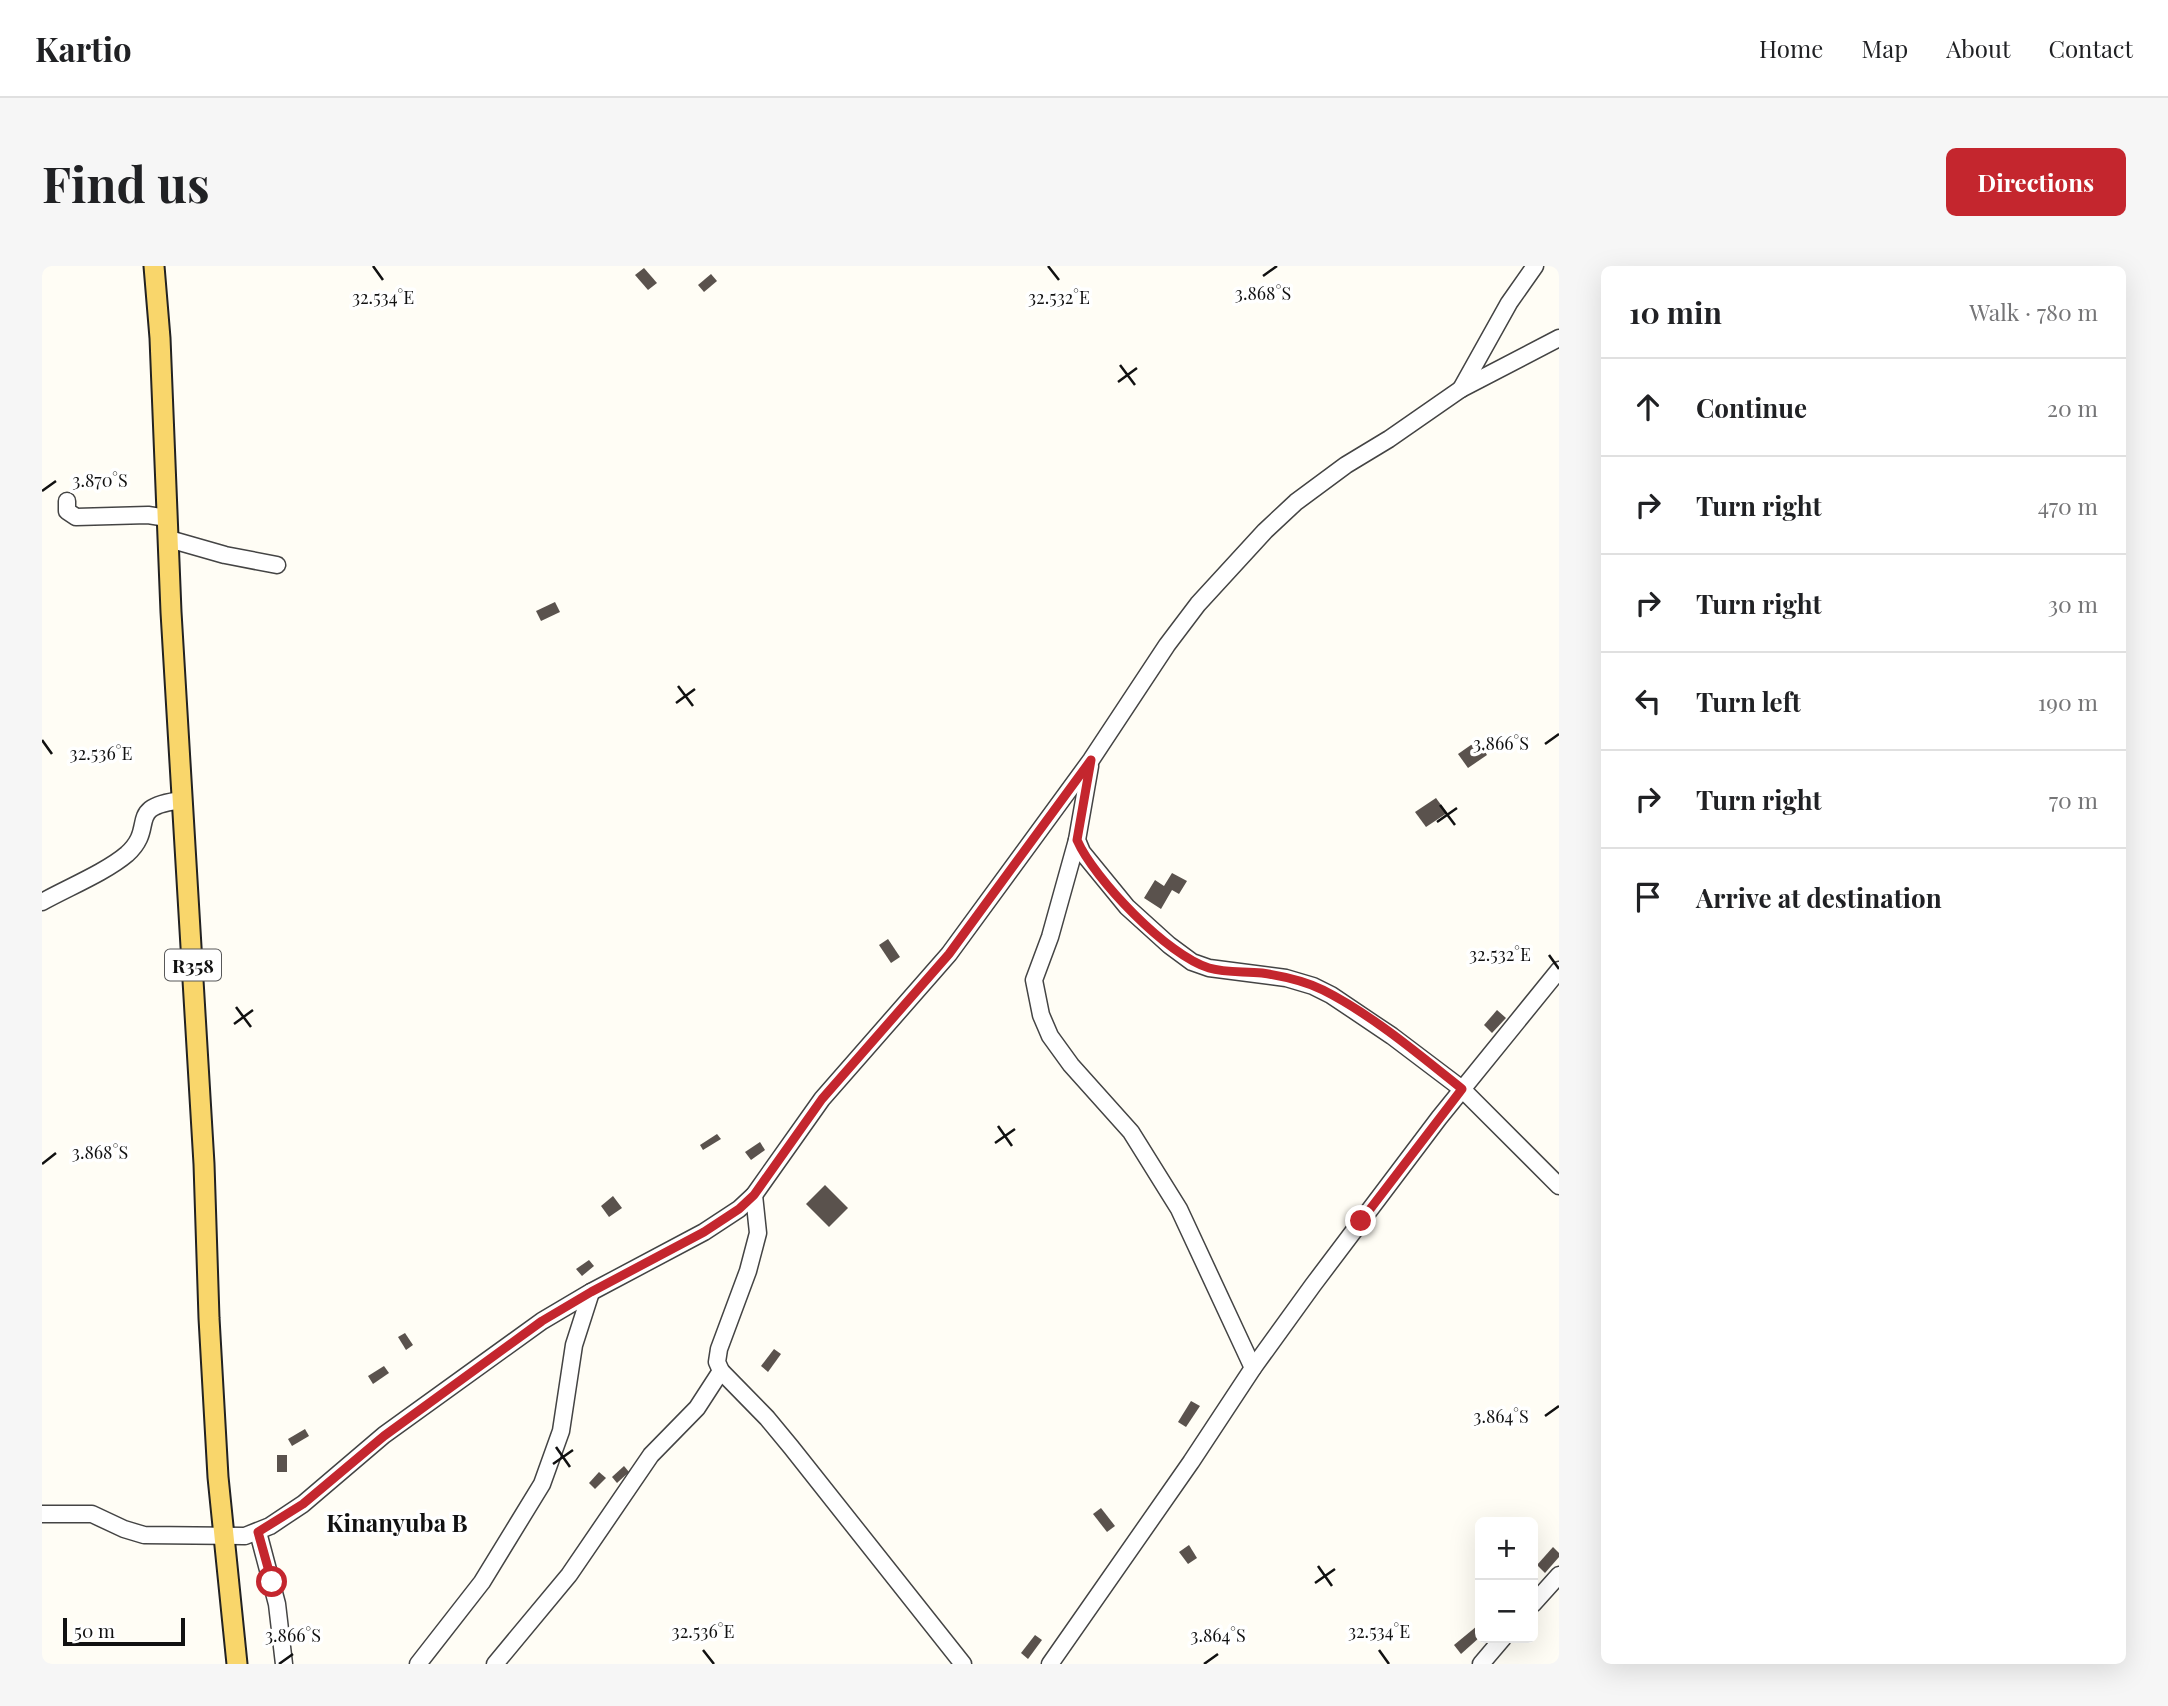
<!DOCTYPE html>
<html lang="en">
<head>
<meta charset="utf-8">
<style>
	:root { --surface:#fff; --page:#f6f6f6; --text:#202124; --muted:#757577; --line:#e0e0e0; --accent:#c4262e }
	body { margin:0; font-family:"Playfair Display",serif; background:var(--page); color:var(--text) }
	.controls { position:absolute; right:21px; bottom:21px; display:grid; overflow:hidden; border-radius:10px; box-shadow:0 7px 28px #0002 }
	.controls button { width:63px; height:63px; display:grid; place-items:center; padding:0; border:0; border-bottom:2px solid var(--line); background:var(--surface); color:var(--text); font:35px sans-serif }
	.scale { position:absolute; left:21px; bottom:18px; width:122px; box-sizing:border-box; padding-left:7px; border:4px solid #111; border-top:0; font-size:19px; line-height:24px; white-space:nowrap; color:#111; -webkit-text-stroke:5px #fff; paint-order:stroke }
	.stop { position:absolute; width:21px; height:21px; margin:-16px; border:5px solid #c4262e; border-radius:50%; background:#fff }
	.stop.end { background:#c4262e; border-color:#fff; box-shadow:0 2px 7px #0008 }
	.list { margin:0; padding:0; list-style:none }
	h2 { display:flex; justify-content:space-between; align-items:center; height:91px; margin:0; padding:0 28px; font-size:30px }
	h2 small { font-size:23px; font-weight:400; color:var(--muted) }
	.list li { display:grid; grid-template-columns:46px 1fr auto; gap:21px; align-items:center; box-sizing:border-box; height:98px; padding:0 28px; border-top:2px solid var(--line) }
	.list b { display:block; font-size:26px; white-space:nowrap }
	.list em { font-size:23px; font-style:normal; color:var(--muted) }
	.icon { flex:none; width:38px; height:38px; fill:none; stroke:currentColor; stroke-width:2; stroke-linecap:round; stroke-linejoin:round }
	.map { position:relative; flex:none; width:1517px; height:1398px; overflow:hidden; border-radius:10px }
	header { display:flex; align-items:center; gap:42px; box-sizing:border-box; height:98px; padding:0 35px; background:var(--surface); border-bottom:2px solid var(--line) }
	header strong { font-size:33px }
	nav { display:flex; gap:38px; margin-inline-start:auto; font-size:24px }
	.intro { display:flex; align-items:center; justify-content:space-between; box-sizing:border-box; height:168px; padding:0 42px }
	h1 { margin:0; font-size:49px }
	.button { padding:18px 32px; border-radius:10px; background:var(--accent); color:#fff; font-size:24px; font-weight:700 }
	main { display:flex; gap:42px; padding:0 42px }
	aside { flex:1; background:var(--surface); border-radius:10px; box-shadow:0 7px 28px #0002 }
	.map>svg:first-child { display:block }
</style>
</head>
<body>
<header>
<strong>Kartio</strong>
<nav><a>Home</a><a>Map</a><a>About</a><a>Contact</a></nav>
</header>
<div class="intro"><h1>Find us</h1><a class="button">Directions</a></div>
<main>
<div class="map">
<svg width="1517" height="1398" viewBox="0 0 1517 1398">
	<rect width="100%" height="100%" fill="#fffdf5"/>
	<g fill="#5a524d">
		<path d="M 602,2 L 615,17 L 606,24 L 593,9 Z"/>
		<path d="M 669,8 L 675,15 L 662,26 L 656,19 Z"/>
		<path d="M 513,336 L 518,346 L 499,355 L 494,345 Z"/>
		<path d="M 1436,474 L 1445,489 L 1426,502 L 1416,488 Z"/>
		<path d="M 1394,532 L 1405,547 L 1384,561 L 1373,546 Z"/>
		<path d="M 1130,607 L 1145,615 L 1137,628 L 1130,624 L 1119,643 L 1102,632 L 1113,614 L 1122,620 Z"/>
		<path d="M 846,673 L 858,691 L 849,697 L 837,679 Z"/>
		<path d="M 1455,744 L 1464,752 L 1450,767 L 1442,759 Z"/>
		<path d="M 675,868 L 679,873 L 661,884 L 658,879 Z"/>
		<path d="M 718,876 L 723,884 L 709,894 L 703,886 Z"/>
		<path d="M 783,919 L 806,942 L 787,961 L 764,938 Z"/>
		<path d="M 571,930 L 580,942 L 567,951 L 559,940 Z"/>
		<path d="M 547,994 L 552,1000 L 540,1010 L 534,1003 Z"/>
		<path d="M 363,1067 L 371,1079 L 364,1084 L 356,1071 Z"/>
		<path d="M 732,1083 L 739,1088 L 726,1106 L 719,1100 Z"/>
		<path d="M 342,1100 L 347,1107 L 331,1118 L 326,1110 Z"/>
		<path d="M 1149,1135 L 1158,1140 L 1144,1161 L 1136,1156 Z"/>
		<path d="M 263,1163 L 267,1170 L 250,1180 L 246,1173 Z"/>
		<rect x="235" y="1189" width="10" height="17"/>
		<path d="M 582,1200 L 587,1206 L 575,1217 L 570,1211 Z"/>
		<path d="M 557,1206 L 564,1212 L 553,1223 L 547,1217 Z"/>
		<path d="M 1059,1242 L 1073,1260 L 1065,1266 L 1051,1248 Z"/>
		<path d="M 1147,1279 L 1155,1292 L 1146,1298 L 1137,1286 Z"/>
		<path d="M 1511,1281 L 1517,1287 L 1517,1291 L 1503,1307 L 1495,1299 Z"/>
		<path d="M 1435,1360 L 1438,1364 L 1438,1371 L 1419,1388 L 1412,1379 Z"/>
		<path d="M 993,1369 L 1000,1374 L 986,1393 L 979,1387 Z"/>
	</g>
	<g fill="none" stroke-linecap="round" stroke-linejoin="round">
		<defs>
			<g id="minor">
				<path d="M 1419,123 L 1467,37 L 1493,0"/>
				<path d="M 25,235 L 25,245 L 34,251 L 106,249 L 125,252"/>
				<path d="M 127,273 L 183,289 L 235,299"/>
				<path d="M 1048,500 L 1035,574 L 1040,586 L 1085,641 L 1127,679 L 1150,696 L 1167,702 L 1244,712 L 1271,720 L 1289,729 L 1350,770 L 1420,823 L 1517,920"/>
				<path d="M 1035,574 L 1008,671 L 992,714 L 999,749 L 1008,770 L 1029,799 L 1089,866 L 1137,943 L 1211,1102"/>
				<path d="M 0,636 C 25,622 64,606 85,588 C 116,560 81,541 141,534"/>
				<path d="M 712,929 L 716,967 L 706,1005 L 677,1083 L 675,1096 L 679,1105 L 725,1152 L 749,1181 L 921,1398"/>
				<path d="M 0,1248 L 50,1248 L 82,1263 L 102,1269 L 203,1270 L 228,1260 L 261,1238 L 342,1169 L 500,1055 L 549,1026 L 662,966 L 697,943 L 712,929 L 780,833 L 907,688 L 1049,494 L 1125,379 L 1156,338 L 1223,265 L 1254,236 L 1304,199 L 1347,173 L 1419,123 L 1517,72"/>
				<path d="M 216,1266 L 235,1338 L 242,1398"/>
				<path d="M 1491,1338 L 1517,1309"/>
				<path d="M 376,1398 L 440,1316 L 500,1218 L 519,1165 L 532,1079 L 549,1026"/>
				<path d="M 453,1398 L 527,1309 L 609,1189 L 655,1142 L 679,1105"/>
				<path d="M 1008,1398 L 1149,1196 L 1211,1102 L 1271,1019 L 1397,852 L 1517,704"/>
				<path d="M 1439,1398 L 1461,1372"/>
			</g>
			<path id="major" d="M 112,0 L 118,72 L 129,346 L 162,898 L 167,1052 L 176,1211 L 195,1398"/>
		</defs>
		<use href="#minor" stroke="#444" stroke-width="19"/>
		<use href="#major" stroke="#222" stroke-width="23"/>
		<use href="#minor" stroke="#fff" stroke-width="16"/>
		<use href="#major" stroke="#f9d66b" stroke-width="19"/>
	</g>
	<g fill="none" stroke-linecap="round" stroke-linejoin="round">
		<path stroke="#c4262e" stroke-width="9" d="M 230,1316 L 216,1266 L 261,1238 L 342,1170 L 500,1055 L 549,1026 L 662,966 L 697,943 L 712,929 L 780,833 L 907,688 L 1049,494 L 1035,574 C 1052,613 1126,690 1167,702 C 1184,707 1202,705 1220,707 C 1240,710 1263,715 1281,724 C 1329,748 1379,790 1420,823 L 1319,955"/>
	</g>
	<path fill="none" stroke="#111" stroke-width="2.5" d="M 331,0 L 341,14M 1006,0 L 1017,14M 1221,10 L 1235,0M 1078,99 L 1093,119M 1076,116 L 1095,102M 0,225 L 14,215M 636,420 L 651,440M 634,437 L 653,423M 0,474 L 10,488M 1503,478 L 1517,468M 1398,539 L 1413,559M 1395,556 L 1415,542M 1507,689 L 1517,703M 194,741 L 209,761M 192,758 L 211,744M 956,860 L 970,880M 953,877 L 973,863M 0,898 L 14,887M 1503,1150 L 1517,1140M 514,1181 L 528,1201M 511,1198 L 531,1184M 1276,1300 L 1290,1320M 1273,1317 L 1293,1303M 661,1384 L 672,1398M 1337,1384 L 1347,1398M 237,1398 L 251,1388M 1162,1398 L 1176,1388"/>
	<g text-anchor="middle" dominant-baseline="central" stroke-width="7" stroke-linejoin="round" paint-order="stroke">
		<rect fill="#fff" stroke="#585858" stroke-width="2" x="123" y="683.5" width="56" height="31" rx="5"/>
		<g font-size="19" font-weight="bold" fill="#111">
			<text x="151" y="699">R358</text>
		</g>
		<g font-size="24" font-weight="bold" fill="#111" stroke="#fff">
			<text x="355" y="1256">Kinanyuba B</text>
		</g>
	</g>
	<g font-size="18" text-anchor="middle" fill="#111" stroke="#fff" stroke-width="7" stroke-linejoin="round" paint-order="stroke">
		<text x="1221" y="34">3.868°S</text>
		<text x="341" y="38">32.534°E</text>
		<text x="1017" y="38">32.532°E</text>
		<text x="58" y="221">3.870°S</text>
		<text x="1459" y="484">3.866°S</text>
		<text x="59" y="494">32.536°E</text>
		<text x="1458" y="695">32.532°E</text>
		<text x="58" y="893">3.868°S</text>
		<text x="1459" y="1157">3.864°S</text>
		<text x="661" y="1372">32.536°E</text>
		<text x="1337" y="1372">32.534°E</text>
		<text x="251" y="1376">3.866°S</text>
		<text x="1176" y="1376">3.864°S</text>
	</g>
</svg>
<div class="controls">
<button>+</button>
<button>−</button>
</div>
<div class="scale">50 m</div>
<div class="stop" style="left:230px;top:1316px"></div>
<div class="stop end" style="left:1319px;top:955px"></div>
</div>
<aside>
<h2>10 min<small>Walk · 780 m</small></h2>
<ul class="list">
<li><svg class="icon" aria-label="ahead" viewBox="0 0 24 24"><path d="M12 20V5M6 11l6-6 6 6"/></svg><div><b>Continue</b></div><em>20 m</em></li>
<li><svg class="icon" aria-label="right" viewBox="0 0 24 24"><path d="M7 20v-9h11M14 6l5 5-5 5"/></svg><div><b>Turn right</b></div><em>470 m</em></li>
<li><svg class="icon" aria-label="right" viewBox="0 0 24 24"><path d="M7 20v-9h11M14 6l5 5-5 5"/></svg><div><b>Turn right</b></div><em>30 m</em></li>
<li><svg class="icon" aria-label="left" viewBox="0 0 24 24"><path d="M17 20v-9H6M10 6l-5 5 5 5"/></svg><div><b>Turn left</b></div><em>190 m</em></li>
<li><svg class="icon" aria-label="right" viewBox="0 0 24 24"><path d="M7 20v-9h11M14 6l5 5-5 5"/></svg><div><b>Turn right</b></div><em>70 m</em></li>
<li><svg class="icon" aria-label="arrive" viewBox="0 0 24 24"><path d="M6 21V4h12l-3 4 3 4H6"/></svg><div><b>Arrive at destination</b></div></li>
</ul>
</aside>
</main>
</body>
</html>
